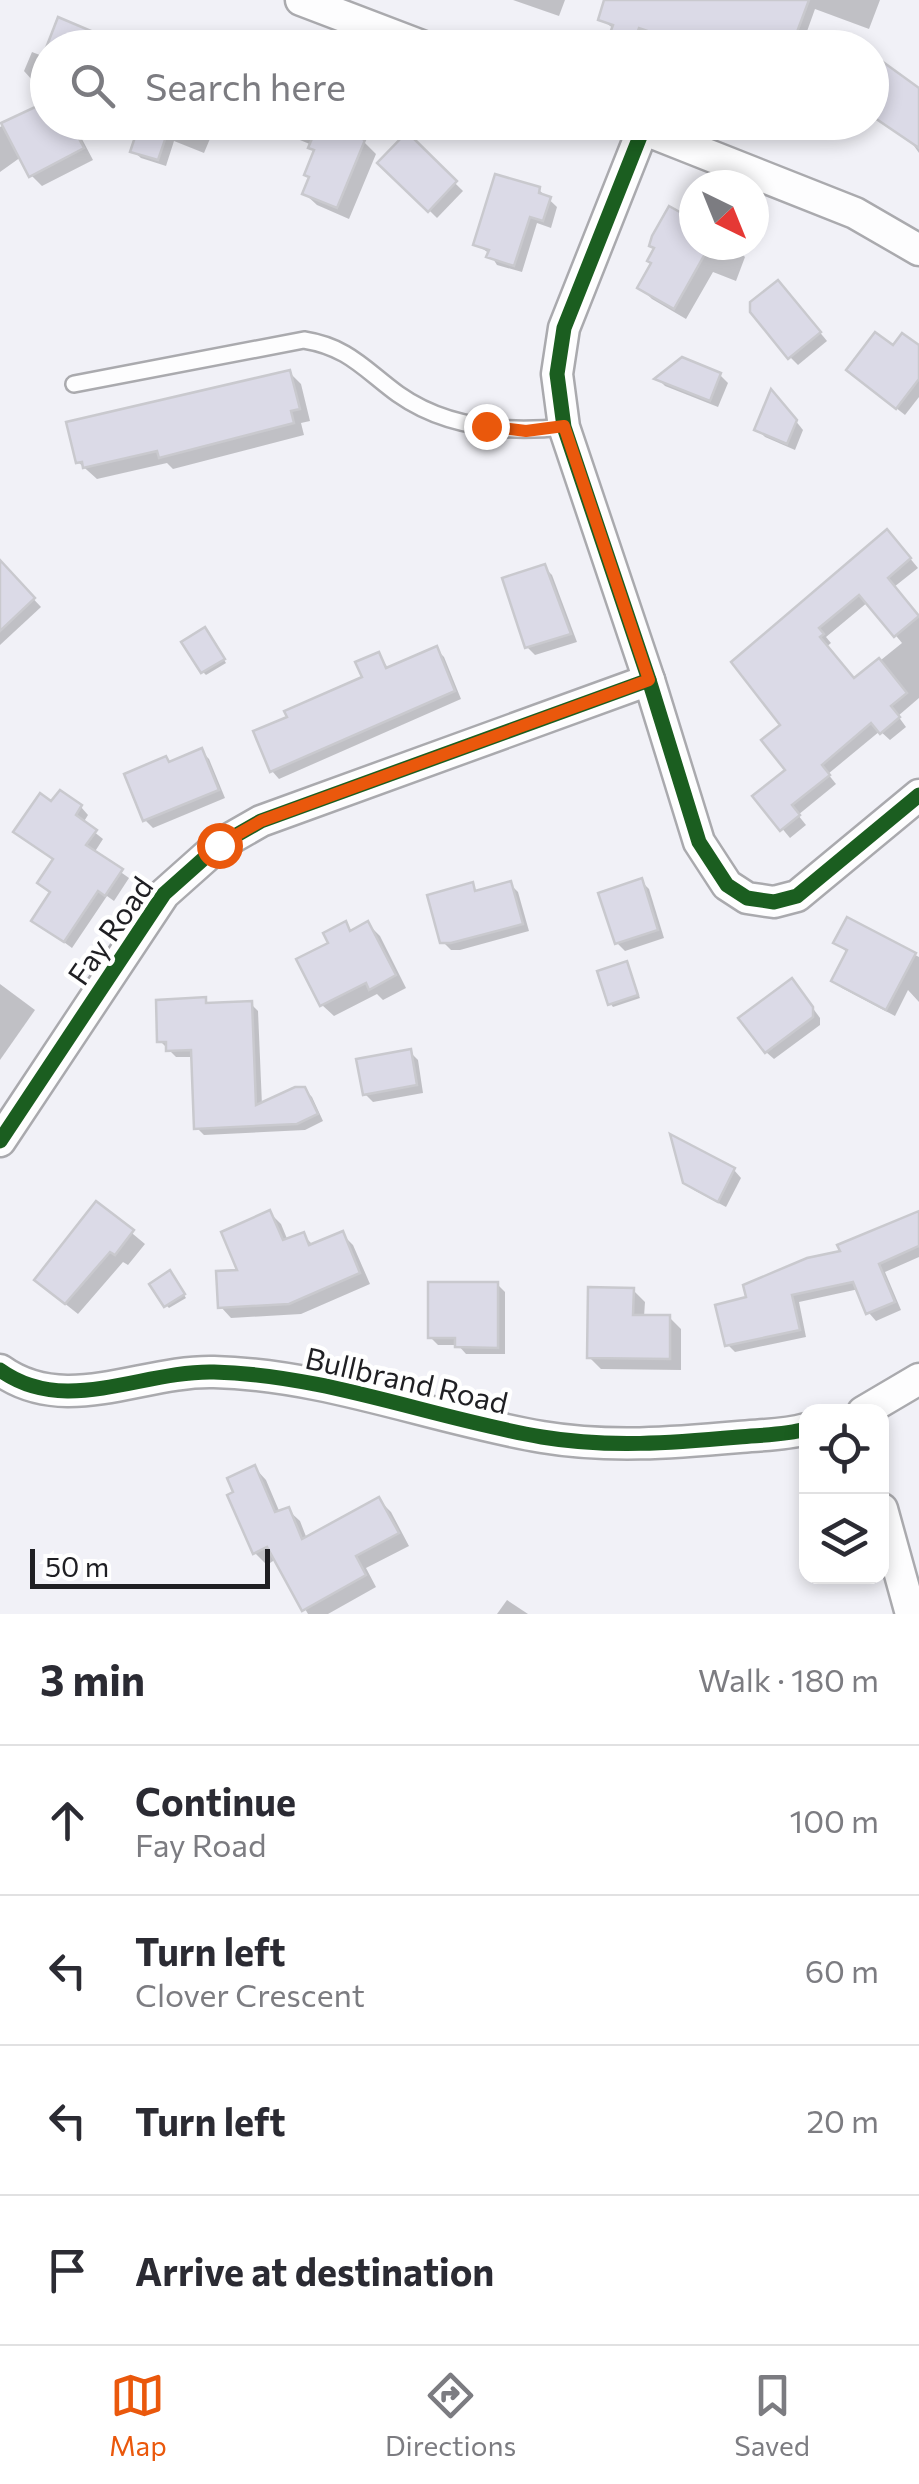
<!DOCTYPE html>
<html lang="en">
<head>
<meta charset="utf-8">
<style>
	:root { --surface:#fff; --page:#f2f2f3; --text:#2b2b33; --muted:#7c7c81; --line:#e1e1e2; --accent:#ea580c }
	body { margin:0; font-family:Commissioner,sans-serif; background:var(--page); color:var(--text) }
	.controls { position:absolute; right:30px; bottom:30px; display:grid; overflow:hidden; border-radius:20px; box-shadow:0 5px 15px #0003 }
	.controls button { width:90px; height:90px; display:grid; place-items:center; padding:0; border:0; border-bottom:2px solid var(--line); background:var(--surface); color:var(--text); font:50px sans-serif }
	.compass { position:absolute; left:679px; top:170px; width:90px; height:90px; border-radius:50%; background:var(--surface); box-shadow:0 5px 15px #0003; rotate:137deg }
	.scale { position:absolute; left:30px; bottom:25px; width:240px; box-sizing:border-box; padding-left:10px; border:5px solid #1f1f23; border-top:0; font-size:28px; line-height:35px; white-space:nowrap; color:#1f1f23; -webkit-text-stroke:8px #fff; paint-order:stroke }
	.stop { position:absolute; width:30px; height:30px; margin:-22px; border:8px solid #ea580c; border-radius:50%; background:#fff }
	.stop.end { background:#ea580c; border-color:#fff; box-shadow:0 2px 10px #0008 }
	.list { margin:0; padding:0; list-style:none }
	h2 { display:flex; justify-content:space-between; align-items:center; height:130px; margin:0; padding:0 40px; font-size:42px }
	h2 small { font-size:32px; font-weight:400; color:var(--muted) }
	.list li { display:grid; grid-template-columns:65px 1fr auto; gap:30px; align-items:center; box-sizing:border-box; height:150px; padding:0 40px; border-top:2px solid var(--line) }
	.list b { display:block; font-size:38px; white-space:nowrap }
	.list p { margin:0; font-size:32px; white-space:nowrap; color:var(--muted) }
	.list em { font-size:32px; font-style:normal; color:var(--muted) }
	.icon { flex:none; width:55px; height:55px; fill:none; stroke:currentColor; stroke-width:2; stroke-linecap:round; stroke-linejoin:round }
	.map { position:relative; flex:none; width:919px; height:1614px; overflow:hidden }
	.search { position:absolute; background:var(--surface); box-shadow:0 5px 15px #0003; left:30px; right:30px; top:30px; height:110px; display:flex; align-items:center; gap:25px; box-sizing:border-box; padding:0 35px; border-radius:55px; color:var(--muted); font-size:38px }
	.sheet { height:730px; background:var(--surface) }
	nav { display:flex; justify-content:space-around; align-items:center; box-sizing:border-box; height:140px; border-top:2px solid var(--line); background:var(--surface); font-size:28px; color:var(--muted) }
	nav a { display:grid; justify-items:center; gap:5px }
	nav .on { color:var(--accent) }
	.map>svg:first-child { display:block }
</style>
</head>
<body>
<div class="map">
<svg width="919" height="1614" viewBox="0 0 919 1614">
	<rect width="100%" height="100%" fill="#f1f1f7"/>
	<g fill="#0003" fill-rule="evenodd">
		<path d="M 513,0 L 565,0 L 559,16 Z"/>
		<path d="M 607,0 L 880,0 L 869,29 L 815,9 L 801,48 L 686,48 L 646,34 L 642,48 L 633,48 L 620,43 L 612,35 L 614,29 L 601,19 Z"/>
		<path d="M 48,50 L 48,93 L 41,90 L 24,71 L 32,52 L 45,57 Z"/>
		<path d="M 872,58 L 919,91 L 919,153 L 912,143 L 872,115 Z"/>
		<path d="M 48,103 L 48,122 L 73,122 L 93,160 L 42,186 L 31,175 L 21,157 L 0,172 L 0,127 Z"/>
		<path d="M 120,122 L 217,122 L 204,153 L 174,141 L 166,166 L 141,158 L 133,151 L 140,130 Z"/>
		<path d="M 269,122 L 371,122 L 363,141 L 376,154 L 349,219 L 317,205 L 305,194 L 316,152 L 312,145 L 278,131 Z"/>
		<path d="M 407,136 L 463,191 L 437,218 L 381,163 Z"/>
		<path d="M 539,190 L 557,207 L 551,228 L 537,223 L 522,272 L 497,265 L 490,254 L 476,244 Z"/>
		<path d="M 694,223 L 694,245 L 733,245 L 745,257 L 736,281 L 713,272 L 686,319 L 652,299 L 640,287 Z"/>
		<path d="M 786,291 L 827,341 L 798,365 L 790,357 Z"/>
		<path d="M 919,348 L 919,397 L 905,415 L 857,377 L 894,349 Z"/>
		<path d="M 289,372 L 301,384 L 310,421 L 301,423 L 304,435 L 173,469 L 167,463 L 97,479 L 78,462 Z"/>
		<path d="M 720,375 L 728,383 L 718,407 L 665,386 L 658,379 Z"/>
		<path d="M 779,400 L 803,430 L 795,450 L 765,437 L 757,429 Z"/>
		<path d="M 895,540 L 918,568 L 894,587 L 919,617 L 919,698 L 898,716 L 906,727 L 890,740 L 880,731 L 828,774 L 836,784 L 798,815 L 806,825 L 790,838 L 756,797 L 789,770 L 784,725 L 734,662 ZM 868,602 L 902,643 L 855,681 L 826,647 L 831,643 L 826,637 Z"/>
		<path d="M 544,567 L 552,575 L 577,642 L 535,655 L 527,647 Z"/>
		<path d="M 9,573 L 41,607 L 0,645 L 0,581 Z"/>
		<path d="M 208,634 L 226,663 L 206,675 L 203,672 Z"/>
		<path d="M 436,649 L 444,657 L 461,699 L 279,779 L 272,771 L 365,679 L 378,655 L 389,669 Z"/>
		<path d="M 201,751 L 209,759 L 225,798 L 153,828 L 145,820 L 127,775 Z"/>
		<path d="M 52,805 L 81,807 L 88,815 L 83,823 L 103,839 L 94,853 L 129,878 L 114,901 L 107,896 L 72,948 L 35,921 L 52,893 L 55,860 Z"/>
		<path d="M 641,881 L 649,889 L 664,938 L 625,951 L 617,943 Z"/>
		<path d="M 510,884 L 518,892 L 529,931 L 460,950 L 451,950 L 443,942 L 472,885 L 479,893 Z"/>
		<path d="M 848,920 L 919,957 L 919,1002 L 908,990 L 895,1016 L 842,988 L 834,980 L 848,953 L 836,943 Z"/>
		<path d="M 368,924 L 380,936 L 406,988 L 383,1000 L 377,994 L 334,1016 L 322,1005 L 331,944 L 345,925 L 353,932 Z"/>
		<path d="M 626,964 L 640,998 L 613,1007 L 610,1003 Z"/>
		<path d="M 0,984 L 35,1010 L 0,1060 Z"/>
		<path d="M 799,989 L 820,1018 L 820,1025 L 774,1059 L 766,1052 Z"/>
		<path d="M 205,1000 L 211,1005 L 251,1004 L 258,1011 L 262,1105 L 304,1089 L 312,1097 L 323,1121 L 305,1130 L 204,1135 L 197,1128 L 194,1057 L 176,1057 L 160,1041 Z"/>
		<path d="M 410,1052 L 418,1060 L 423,1093 L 373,1102 L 365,1094 Z"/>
		<path d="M 734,1170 L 741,1178 L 726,1207 L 694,1190 L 685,1182 Z"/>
		<path d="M 97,1204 L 145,1244 L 128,1265 L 123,1262 L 78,1314 L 49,1291 Z"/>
		<path d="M 919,1211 L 919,1257 L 885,1272 L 901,1310 L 876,1321 L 869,1313 L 859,1289 L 799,1302 L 806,1337 L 735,1352 L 727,1344 L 749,1299 L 843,1253 Z"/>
		<path d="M 270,1213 L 281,1224 L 288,1241 L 303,1235 L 314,1246 L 342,1234 L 353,1245 L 370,1284 L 301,1314 L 231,1318 L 220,1306 Z"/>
		<path d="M 173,1277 L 186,1298 L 169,1308 L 166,1305 Z"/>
		<path d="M 497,1284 L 505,1292 L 505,1354 L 466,1354 L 458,1345 L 438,1345 L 430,1337 Z"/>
		<path d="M 633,1290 L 645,1302 L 644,1317 L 669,1317 L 681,1329 L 681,1370 L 601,1369 L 589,1357 Z"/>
		<path d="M 255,1468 L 266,1480 L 280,1513 L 288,1510 L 300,1521 L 307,1539 L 379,1500 L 391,1512 L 409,1546 L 366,1568 L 376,1587 L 328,1614 L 308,1614 L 276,1559 L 267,1565 L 255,1553 Z"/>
		<path d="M 507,1600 L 528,1614 L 497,1614 Z"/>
	</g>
	<g fill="#dbdae7" stroke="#c9c9ce" stroke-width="2.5">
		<path d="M 604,0 L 809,0 L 791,48 L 697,48 L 639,28 L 633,44 L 609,36 L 613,25 L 598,20 Z"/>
		<path d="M 58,17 L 129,47 L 129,48 L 46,48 Z"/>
		<path d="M 872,54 L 919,88 L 919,148 L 872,116 Z"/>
		<path d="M 48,101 L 48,122 L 70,122 L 84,148 L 29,177 L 1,123 Z"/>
		<path d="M 319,122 L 355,122 L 350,133 L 365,140 L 337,208 L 302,194 L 309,177 L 304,175 L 314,150 L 308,148 Z"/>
		<path d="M 139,125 L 167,134 L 158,160 L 130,152 Z"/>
		<path d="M 407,132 L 457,181 L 428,212 L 377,163 Z"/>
		<path d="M 495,174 L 540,187 L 539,193 L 551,197 L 543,221 L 530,217 L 514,266 L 486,257 L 489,250 L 473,245 Z"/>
		<path d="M 669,206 L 694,220 L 694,245 L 710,245 L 674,309 L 637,288 L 651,263 L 647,261 L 654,248 L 649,246 L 652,236 Z"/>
		<path d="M 778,280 L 821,332 L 788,359 L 750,312 L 750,302 Z"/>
		<path d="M 875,332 L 893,345 L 902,333 L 919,345 L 919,379 L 896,409 L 846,370 Z"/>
		<path d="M 682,357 L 721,373 L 710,401 L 654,379 Z"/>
		<path d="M 290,370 L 300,409 L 291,411 L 294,423 L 159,458 L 157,451 L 83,468 L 82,462 L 76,463 L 66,422 Z"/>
		<path d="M 771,389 L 797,420 L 787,444 L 754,430 Z"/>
		<path d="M 887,529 L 911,558 L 888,578 L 919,616 L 894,637 L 859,595 L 819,628 L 824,634 L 820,637 L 854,678 L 879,658 L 907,693 L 891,706 L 900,717 L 880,734 L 871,723 L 822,765 L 830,775 L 792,805 L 800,815 L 780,831 L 752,796 L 785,770 L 761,740 L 780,725 L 731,662 Z"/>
		<path d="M 0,560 L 35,598 L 0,631 Z"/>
		<path d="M 545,564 L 571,634 L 525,648 L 502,578 Z"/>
		<path d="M 205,627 L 225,659 L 201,673 L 181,642 Z"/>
		<path d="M 437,646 L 455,691 L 270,772 L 253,731 L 287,717 L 284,711 L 362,677 L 355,662 L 379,652 L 386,668 Z"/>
		<path d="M 202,748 L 219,790 L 143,821 L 124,774 L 166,756 L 169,762 Z"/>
		<path d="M 60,790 L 82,805 L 76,815 L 97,830 L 86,845 L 123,869 L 105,896 L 98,891 L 64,942 L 31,921 L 50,892 L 37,883 L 53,859 L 13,832 L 40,793 L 51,801 Z"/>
		<path d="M 642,878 L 658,930 L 615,944 L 598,893 Z"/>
		<path d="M 511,881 L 523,924 L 451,943 L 440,943 L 427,895 L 473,882 L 475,891 Z"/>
		<path d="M 847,917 L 916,953 L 886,1010 L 831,981 L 847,950 L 833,943 Z"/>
		<path d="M 346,921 L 350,931 L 368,921 L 396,975 L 369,990 L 366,983 L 320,1006 L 296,959 L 328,943 L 323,933 Z"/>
		<path d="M 627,961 L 638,995 L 608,1005 L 597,971 Z"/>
		<path d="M 792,978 L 813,1007 L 813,1017 L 765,1053 L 738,1018 Z"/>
		<path d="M 206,997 L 206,1003 L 252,1001 L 256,1105 L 295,1087 L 305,1087 L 318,1114 L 297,1124 L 194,1129 L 191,1050 L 166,1051 L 166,1042 L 157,1042 L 156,1000 Z"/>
		<path d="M 411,1049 L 417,1085 L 363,1095 L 356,1059 Z"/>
		<path d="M 670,1134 L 735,1168 L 718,1202 L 683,1183 Z"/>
		<path d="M 96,1201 L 134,1230 L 115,1255 L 110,1252 L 65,1304 L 34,1280 Z"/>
		<path d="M 270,1210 L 283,1240 L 304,1232 L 309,1245 L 343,1231 L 360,1273 L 289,1304 L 218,1308 L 216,1271 L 237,1270 L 221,1232 Z"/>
		<path d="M 919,1211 L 919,1246 L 879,1264 L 895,1302 L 866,1314 L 853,1282 L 792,1295 L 800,1330 L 725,1346 L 715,1305 L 746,1297 L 743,1285 L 807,1258 L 840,1251 L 837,1245 Z"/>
		<path d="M 170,1270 L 185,1294 L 164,1307 L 149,1284 Z"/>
		<path d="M 428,1282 L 498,1282 L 498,1348 L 455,1347 L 455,1338 L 428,1338 Z"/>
		<path d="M 588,1287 L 634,1288 L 633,1315 L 670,1315 L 670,1359 L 587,1358 Z"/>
		<path d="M 255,1465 L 275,1512 L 289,1507 L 302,1539 L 379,1497 L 399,1533 L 356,1556 L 366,1575 L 302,1611 L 267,1547 L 253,1554 L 227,1495 L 233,1492 L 227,1478 Z"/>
	</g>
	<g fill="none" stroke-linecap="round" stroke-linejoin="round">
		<defs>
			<path id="service" d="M 74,384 L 304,340 C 348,347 364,369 398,394 C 446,428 508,433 564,427"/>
			<g id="minor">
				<path d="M 301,0 L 427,48"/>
				<path d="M 625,122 L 855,213 L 919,250"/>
				<path d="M 643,129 L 564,328 L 557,374 L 564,427 L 649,680 L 699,842 L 727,885 L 747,898 L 774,902 L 797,896 L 919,795"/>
				<path d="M 0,1141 L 164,894 L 219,845 L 261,821 L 649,680"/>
				<path d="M 0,1370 C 65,1417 142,1370 214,1372 C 327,1375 431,1418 542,1437 C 608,1448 672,1443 739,1437 C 761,1435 785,1435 806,1429"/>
				<path d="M 863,1412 L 919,1379"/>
				<path d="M 882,1509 L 911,1614"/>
			</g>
		</defs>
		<use href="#service" stroke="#aaaaae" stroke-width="20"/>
		<use href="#minor" stroke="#aaaaae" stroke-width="35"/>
		<use href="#service" stroke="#fdfdfe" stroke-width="15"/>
		<use href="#minor" stroke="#fdfdfe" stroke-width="30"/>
		<defs>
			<g id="cycleway">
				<path d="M 643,129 L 564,328 L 557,374 L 564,427 L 649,680 L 699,842 L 727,885 L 747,898 L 774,902 L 797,896 L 919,795"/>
				<path d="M 0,1141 L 164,894 L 219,845 L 261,821 L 649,680"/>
				<path d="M 0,1370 C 65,1417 142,1370 214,1372 C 327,1375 431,1418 542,1437 C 608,1448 672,1443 739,1437 C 761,1435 785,1435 806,1429"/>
			</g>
		</defs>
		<use href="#cycleway" stroke="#fff" stroke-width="21"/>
		<use href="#cycleway" stroke="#1b5e20" stroke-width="15"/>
	</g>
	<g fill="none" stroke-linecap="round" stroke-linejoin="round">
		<path stroke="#ea580c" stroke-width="12" d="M 219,845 L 261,821 L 649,680 L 564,426 L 526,431 L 486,426"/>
	</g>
	<g text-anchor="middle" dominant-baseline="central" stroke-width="9" stroke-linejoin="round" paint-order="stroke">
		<g font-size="30" fill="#1f1f23" stroke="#fff">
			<text transform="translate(109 930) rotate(-55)">Fay Road</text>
			<text transform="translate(407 1379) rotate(13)">Bullbrand Road</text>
		</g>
	</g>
</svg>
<div class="controls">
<button><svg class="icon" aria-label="locate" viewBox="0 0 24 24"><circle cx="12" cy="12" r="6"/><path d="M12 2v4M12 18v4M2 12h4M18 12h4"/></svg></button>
<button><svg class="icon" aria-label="layers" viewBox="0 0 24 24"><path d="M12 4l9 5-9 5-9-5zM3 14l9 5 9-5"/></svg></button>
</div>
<svg class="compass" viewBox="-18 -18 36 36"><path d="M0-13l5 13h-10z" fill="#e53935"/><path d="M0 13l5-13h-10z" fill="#7c7c81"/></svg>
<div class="scale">50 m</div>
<div class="stop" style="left:219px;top:845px"></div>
<div class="stop end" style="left:486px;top:426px"></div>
<div class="search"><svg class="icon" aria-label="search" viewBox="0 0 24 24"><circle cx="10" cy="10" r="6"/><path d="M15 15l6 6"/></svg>Search here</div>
</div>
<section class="sheet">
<h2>3 min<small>Walk · 180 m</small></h2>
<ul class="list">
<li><svg class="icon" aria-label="ahead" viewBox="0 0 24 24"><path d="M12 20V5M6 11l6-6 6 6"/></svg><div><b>Continue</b><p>Fay Road</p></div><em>100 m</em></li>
<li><svg class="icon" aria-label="left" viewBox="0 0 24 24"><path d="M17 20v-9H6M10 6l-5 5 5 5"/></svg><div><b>Turn left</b><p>Clover Crescent</p></div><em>60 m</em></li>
<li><svg class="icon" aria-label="left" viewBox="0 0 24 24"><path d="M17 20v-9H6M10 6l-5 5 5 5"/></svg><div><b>Turn left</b></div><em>20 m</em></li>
<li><svg class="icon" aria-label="arrive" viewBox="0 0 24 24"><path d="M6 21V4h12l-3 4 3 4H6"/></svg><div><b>Arrive at destination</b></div></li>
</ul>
</section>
<nav>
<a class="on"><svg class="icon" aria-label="map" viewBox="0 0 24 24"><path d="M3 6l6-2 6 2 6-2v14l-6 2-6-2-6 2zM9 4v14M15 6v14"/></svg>Map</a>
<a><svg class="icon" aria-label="directions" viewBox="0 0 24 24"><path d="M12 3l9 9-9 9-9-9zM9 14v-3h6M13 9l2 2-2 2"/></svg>Directions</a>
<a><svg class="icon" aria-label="saved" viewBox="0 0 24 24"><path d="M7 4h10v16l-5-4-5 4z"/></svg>Saved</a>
</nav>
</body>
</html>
